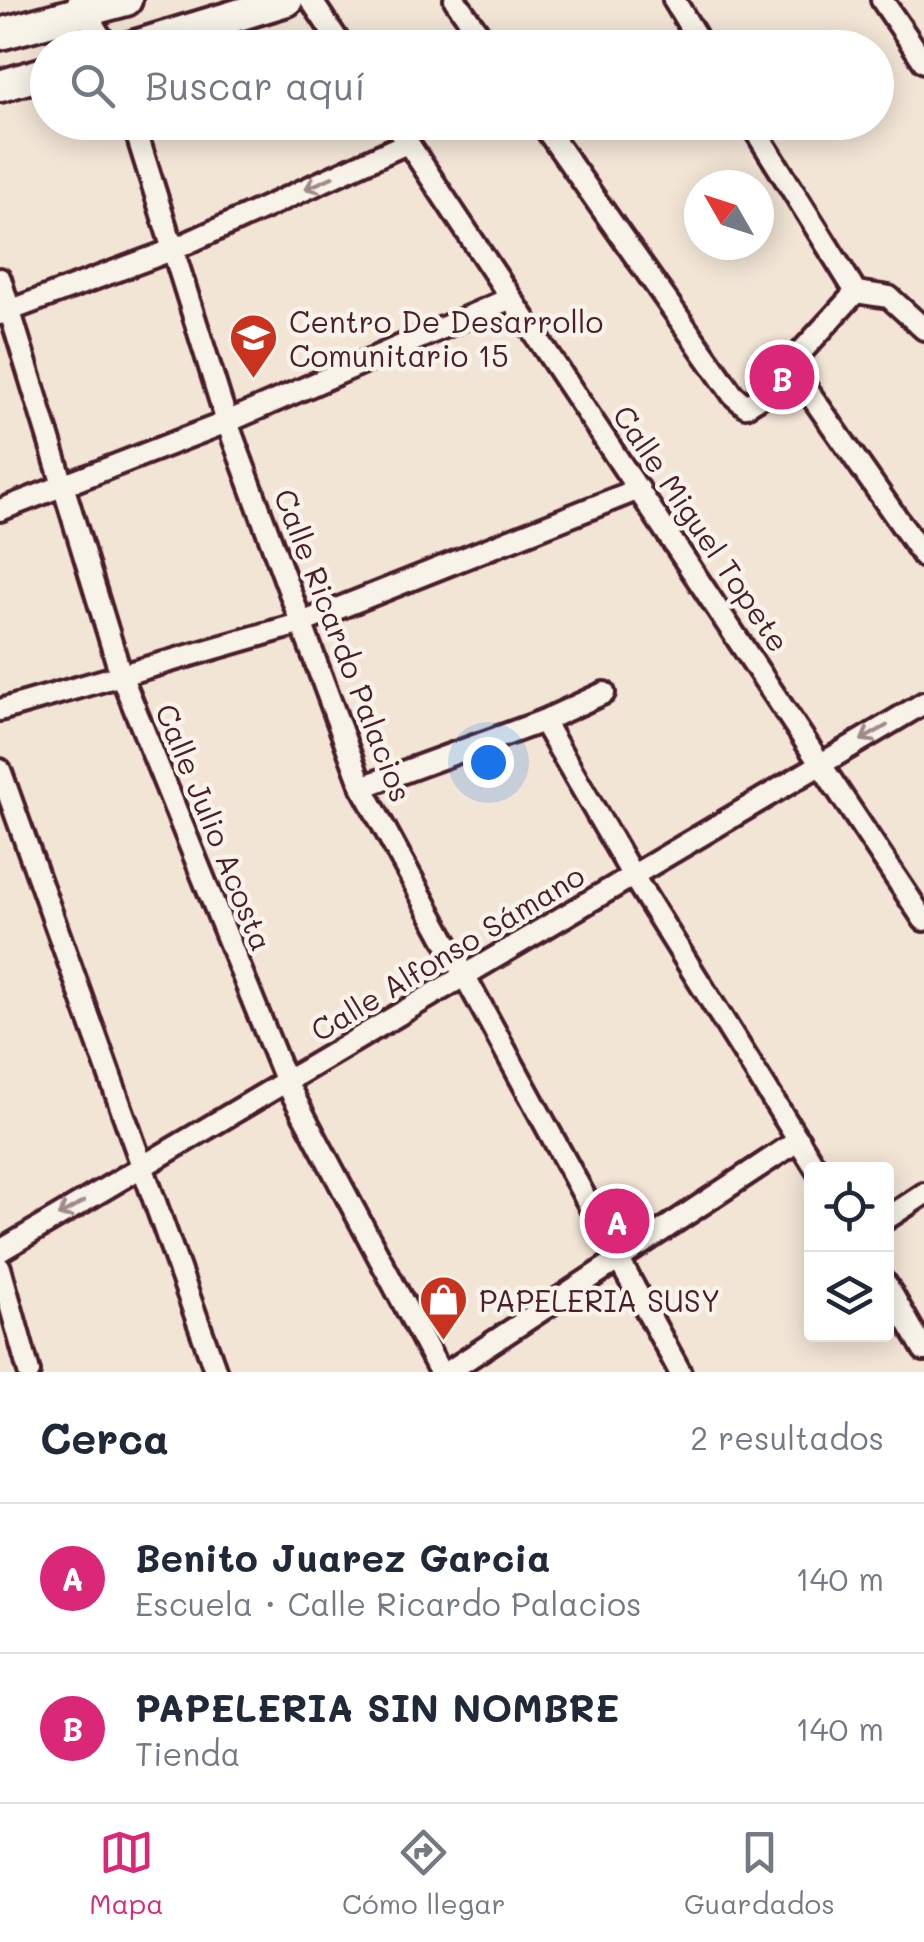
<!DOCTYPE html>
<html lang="es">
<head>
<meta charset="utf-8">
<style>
	:root { --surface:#fff; --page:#f6f6f7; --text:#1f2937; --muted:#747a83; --line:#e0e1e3; --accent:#db2777 }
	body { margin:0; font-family:Mali,sans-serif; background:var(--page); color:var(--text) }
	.controls { position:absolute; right:30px; bottom:30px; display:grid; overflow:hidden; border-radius:10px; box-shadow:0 5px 25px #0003 }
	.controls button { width:90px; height:90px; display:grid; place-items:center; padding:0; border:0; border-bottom:2px solid var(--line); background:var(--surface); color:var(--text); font:50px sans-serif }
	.compass { position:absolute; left:684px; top:170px; width:90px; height:90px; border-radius:50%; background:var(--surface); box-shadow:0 5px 25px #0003; rotate:309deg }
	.you { position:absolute; left:488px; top:762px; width:35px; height:35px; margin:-25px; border:8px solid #fff; border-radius:50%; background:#1a73e8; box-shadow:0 0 0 15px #1a73e833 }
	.badge { display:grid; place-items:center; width:65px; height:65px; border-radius:50%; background:var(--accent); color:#fff; font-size:32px; font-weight:700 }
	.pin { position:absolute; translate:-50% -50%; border:5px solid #fff; box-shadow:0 2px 10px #0006 }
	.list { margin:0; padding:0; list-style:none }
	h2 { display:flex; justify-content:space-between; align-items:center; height:130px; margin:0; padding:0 40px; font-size:42px }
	h2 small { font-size:32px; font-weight:400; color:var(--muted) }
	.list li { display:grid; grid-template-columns:65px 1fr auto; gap:30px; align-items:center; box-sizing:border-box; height:150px; padding:0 40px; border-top:2px solid var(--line) }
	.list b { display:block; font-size:38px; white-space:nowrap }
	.list p { margin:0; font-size:32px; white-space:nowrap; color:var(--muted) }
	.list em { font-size:32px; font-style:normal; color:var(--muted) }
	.icon { flex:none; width:55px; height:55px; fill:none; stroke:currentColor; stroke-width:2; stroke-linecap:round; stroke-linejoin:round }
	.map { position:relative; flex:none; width:924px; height:1372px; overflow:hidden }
	.search { position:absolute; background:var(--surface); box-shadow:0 5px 25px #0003; left:30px; right:30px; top:30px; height:110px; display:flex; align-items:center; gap:25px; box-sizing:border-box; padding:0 35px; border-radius:55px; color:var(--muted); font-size:38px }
	.sheet { height:430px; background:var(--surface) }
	nav { display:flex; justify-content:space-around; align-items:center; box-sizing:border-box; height:140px; border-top:2px solid var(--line); background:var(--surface); font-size:28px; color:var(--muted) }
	nav a { display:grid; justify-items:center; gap:5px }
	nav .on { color:var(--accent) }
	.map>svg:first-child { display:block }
</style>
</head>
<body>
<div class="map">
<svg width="924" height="1372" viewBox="0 0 924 1372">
	<rect width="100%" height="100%" fill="#f2e5d6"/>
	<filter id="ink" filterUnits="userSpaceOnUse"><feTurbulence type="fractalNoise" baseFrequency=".01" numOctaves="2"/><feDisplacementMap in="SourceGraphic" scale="20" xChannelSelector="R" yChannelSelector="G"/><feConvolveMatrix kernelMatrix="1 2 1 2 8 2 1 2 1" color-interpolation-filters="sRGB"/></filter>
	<g filter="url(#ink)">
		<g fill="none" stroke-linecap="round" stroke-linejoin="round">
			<defs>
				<g id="street">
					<path d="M 311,0 L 343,48"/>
					<path d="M 455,0 L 489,48"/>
					<path d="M 674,0 L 703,48"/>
					<path d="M 882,0 L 924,62"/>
					<path d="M 78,2 L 108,48"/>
					<path d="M 133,122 L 227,422 L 362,787 L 680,1372"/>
					<path d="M 394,122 L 924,920"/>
					<path d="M 541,122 L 733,395 L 746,406 L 759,398 L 856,292"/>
					<path d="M 750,122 L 856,292 L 889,297 L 924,329"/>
					<path d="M 0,279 L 121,675 L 286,1082 L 440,1372"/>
					<path d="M 0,314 L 172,250 L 407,143"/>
					<path d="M 789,364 L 924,557"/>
					<path d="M 0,510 L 227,422 L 511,298"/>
					<path d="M 0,710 L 299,624 L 639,489"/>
					<path d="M 543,721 L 633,876 L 817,1170"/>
					<path d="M 0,770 L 216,1372"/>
					<path d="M 362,787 L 543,721 L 604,693"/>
					<path d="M 886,1219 L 924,1194"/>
					<path d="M 0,1251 L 924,703"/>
					<path d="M 0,1268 L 29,1372"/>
					<path d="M 886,1284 L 924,1350"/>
					<path d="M 448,1372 L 799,1140"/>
				</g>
				<g id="secondary">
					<path d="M 0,34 L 126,0"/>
					<path d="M 129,48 L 287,0"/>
					<path d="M 0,86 L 48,72"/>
				</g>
			</defs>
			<use href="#street" stroke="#4a1f2b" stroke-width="28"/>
			<use href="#secondary" stroke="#4a1f2b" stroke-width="38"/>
			<use href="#street" stroke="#f7f3e8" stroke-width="20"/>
			<use href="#secondary" stroke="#f7f3e8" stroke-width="30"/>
		</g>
		<defs><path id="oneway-shaft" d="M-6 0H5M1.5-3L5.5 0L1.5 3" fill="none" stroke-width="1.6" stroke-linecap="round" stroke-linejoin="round" transform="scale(2.5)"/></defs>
		<g stroke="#a0898a">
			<use href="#oneway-shaft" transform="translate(319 183) rotate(156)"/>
			<use href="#oneway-shaft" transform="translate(874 733) rotate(150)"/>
			<use href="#oneway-shaft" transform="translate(71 1209) rotate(150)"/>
		</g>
	</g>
	<defs>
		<symbol id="school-pin" viewBox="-11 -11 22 30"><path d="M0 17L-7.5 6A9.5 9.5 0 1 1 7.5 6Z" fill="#c8321e" stroke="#f7f3e8"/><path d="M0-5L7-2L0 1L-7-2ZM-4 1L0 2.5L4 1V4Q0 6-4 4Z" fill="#fff"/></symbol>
		<symbol id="shop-pin" viewBox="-11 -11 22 30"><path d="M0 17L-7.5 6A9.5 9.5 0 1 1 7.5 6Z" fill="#c8321e" stroke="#f7f3e8"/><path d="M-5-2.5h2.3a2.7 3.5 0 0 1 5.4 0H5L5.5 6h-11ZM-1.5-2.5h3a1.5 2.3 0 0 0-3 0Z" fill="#fff"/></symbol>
	</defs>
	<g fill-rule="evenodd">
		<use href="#school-pin" x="226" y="310" width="55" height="75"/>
		<use href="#shop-pin" x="416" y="1272" width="55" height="75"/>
	</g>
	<g text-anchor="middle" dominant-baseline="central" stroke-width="9" stroke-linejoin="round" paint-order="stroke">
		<g font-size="30" fill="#4a1f2b" stroke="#f7f3e8" text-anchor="start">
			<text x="289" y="321">Centro De Desarrollo<tspan x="289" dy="34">Comunitario 15</tspan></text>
			<text x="479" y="1300">PAPELERIA SUSY</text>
		</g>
		<g font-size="30" fill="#4a1f2b" stroke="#f7f3e8">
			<text transform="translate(702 528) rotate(56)">Calle Miguel Topete</text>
			<text transform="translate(344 645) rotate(69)">Calle Ricardo Palacios</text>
			<text transform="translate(215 827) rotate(68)">Calle Julio Acosta</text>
			<text transform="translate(447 952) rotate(-31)">Calle Alfonso Sámano</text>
		</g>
	</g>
</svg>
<div class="controls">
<button><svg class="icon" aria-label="locate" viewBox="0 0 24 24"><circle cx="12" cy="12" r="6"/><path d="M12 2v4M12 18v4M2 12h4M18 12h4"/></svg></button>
<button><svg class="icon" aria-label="layers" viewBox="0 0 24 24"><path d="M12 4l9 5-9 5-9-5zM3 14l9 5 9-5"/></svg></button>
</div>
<svg class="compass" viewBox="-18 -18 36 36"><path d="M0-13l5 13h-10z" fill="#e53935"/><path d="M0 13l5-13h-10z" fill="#747a83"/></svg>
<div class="you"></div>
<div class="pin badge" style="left:617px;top:1221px">A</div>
<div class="pin badge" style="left:782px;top:377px">B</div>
<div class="search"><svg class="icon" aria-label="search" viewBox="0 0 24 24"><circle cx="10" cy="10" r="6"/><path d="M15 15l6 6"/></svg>Buscar aquí</div>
</div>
<section class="sheet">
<h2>Cerca<small>2 resultados</small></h2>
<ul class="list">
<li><span class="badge">A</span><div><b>Benito Juarez Garcia</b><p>Escuela · Calle Ricardo Palacios</p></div><em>140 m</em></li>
<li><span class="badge">B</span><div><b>PAPELERIA SIN NOMBRE</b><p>Tienda</p></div><em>140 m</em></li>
</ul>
</section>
<nav>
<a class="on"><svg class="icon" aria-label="map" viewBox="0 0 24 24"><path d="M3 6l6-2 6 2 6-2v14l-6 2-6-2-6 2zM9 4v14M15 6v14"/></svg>Mapa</a>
<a><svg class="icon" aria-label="directions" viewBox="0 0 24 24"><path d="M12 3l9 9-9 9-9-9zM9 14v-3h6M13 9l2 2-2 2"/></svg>Cómo llegar</a>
<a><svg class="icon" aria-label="saved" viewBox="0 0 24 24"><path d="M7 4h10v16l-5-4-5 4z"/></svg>Guardados</a>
</nav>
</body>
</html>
